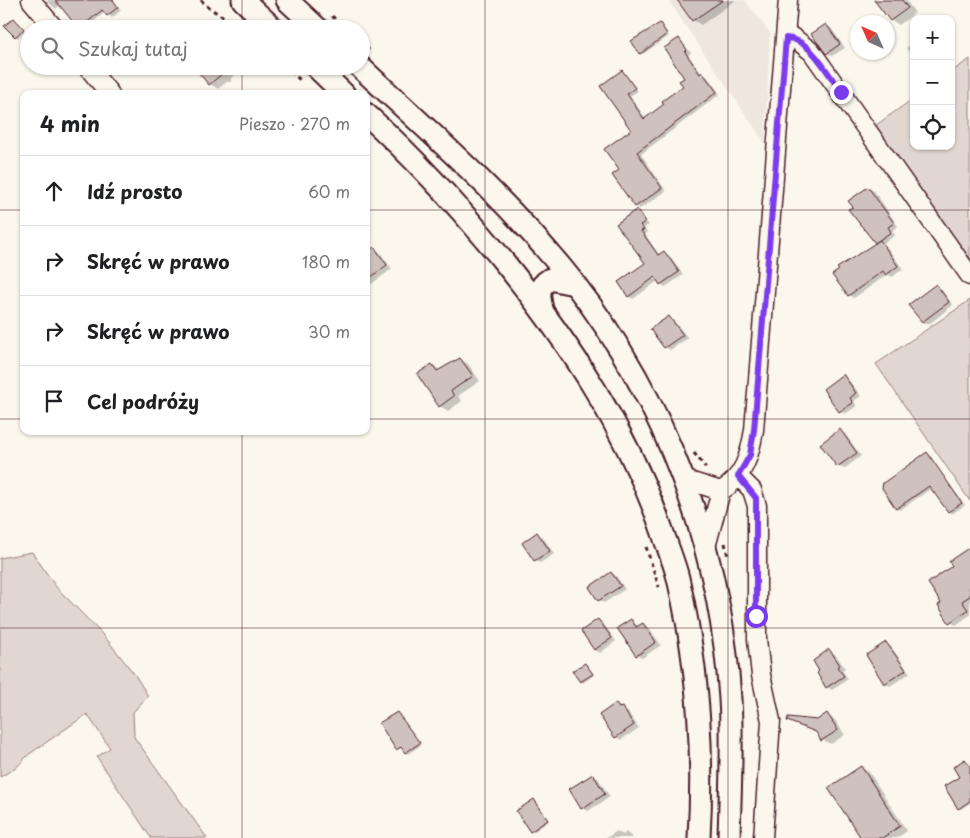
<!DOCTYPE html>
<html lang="pl">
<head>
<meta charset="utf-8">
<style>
	:root { --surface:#fff; --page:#f2f2f2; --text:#202124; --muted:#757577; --line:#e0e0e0 }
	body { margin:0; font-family:"Playpen Sans",sans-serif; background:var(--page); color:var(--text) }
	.controls { position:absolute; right:15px; top:15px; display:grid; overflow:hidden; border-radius:10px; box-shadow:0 1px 4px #0004 }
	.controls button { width:45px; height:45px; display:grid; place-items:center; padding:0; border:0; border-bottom:1px solid var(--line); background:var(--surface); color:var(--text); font:25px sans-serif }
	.compass { position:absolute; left:850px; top:15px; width:45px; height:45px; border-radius:50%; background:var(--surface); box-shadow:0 1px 4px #0004; rotate:315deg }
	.stop { position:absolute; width:15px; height:15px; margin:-11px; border:4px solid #7c3aed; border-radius:50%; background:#fff }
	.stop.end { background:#7c3aed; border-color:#fff; box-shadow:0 1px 5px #0008 }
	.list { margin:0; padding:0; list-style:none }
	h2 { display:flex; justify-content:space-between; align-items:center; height:65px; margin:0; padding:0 20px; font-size:21px }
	h2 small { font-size:16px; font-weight:400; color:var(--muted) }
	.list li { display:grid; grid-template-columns:32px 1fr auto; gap:15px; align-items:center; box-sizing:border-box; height:70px; padding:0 20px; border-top:1px solid var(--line) }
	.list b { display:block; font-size:19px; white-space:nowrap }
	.list em { font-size:16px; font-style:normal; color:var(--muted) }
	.icon { flex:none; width:28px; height:28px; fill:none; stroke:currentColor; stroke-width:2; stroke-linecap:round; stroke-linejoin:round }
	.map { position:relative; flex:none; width:970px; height:838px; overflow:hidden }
	.search { position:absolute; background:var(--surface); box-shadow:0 1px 4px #0004; left:20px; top:20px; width:350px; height:55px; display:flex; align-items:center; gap:12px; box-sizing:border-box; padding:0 18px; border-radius:28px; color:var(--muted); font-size:19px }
	.panel { position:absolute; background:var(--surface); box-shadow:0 1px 4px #0004; left:20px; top:90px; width:350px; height:345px; border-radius:10px }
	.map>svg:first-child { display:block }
</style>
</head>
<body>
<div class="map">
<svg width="970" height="838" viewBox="0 0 970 838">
	<rect width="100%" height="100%" fill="#fbf7ec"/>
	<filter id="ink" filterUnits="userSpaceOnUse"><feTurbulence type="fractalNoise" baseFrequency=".02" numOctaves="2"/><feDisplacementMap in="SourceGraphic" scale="10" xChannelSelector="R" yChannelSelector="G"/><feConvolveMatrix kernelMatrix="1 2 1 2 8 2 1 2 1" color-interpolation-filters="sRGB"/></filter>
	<g filter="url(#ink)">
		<path fill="#eee7de" d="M 668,0 L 745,0 L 770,33 L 765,143 Z"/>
		<g fill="#e2d7d0" stroke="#967b7e">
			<path d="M 970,59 L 970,272 L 872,128 L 914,98 L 914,146 L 951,146 L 951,72 Z"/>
			<path d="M 970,300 L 970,501 L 876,364 Z"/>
			<path d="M 32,552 L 56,587 L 105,637 L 135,675 L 148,696 L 133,712 L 134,737 L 207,838 L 151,838 L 97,757 L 110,748 L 87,714 L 28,755 L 16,768 L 0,777 L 0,558 Z"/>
		</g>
		<g fill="#0003">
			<path d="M 46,0 L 113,0 L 121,10 L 112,18 L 105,12 L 85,29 L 82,29 L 60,5 L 56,9 Z"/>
			<path d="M 679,0 L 736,0 L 701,25 L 693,20 Z"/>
			<path d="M 883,0 L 906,0 L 915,13 L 899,25 L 891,20 Z"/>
			<path d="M 14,19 L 25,31 L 18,38 L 15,36 Z"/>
			<path d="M 826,25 L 831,28 L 845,48 L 832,56 L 827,53 Z"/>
			<path d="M 662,26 L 669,36 L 643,54 L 641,53 Z"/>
			<path d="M 679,39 L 691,53 L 688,55 L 702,74 L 707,76 L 720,94 L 641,154 L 666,191 L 640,209 L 636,206 L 621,171 L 633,130 L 622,72 L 638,91 L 630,96 L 646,119 L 666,105 L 685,87 Z"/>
			<path d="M 914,42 L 914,58 L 906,48 Z"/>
			<path d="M 196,66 L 231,66 L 237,73 L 231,78 L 231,82 L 226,82 L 218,89 L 210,84 Z"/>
			<path d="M 868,188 L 874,191 L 898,226 L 892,231 L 895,235 L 884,243 L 903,269 L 892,277 L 888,274 L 854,298 L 848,295 L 877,243 L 850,210 Z"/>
			<path d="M 637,211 L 649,225 L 644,228 L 648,233 L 645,234 L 660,256 L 664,253 L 669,255 L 683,275 L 665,287 L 658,281 L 633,299 L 628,296 L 646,263 Z"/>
			<path d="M 374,248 L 379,251 L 392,269 L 366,288 L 366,254 Z"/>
			<path d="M 936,286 L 941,289 L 953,305 L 928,325 L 922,322 Z"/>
			<path d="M 669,318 L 674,321 L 688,338 L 670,350 L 665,347 L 652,329 Z"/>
			<path d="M 460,359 L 468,364 L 480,381 L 458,396 L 462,401 L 448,411 L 440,406 L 432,365 L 440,370 Z"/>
			<path d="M 843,376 L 848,379 L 861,396 L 854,401 L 857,406 L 845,414 L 840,411 L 825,389 Z"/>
			<path d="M 840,431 L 845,434 L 861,456 L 844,469 L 838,466 L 822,444 Z"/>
			<path d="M 927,454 L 965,505 L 952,514 L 932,488 L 900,510 L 897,508 Z"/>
			<path d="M 537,534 L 543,537 L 554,554 L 540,563 L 535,560 Z"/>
			<path d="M 970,549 L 970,615 L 956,625 L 950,622 L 943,603 L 954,566 Z"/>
			<path d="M 611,573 L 616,576 L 625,589 L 604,603 L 599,600 Z"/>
			<path d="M 598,620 L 603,623 L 616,641 L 600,653 L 595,650 L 582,631 Z"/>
			<path d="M 631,620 L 639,627 L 643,624 L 648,627 L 661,645 L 642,658 L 637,655 Z"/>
			<path d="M 886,644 L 891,647 L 910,673 L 890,686 L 885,683 Z"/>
			<path d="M 829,651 L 835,654 L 845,668 L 842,670 L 848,679 L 832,690 L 827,687 Z"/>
			<path d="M 585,664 L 594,675 L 583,683 L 581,681 Z"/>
			<path d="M 616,705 L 627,711 L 639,728 L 621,740 L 616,737 Z"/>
			<path d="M 397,713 L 421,745 L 408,754 L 403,748 L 397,749 L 381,724 Z"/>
			<path d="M 827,715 L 835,720 L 845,735 L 831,744 L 822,740 L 818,733 L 788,720 L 818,721 Z"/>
			<path d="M 965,760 L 970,766 L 970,803 L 961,809 L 959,808 L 961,777 Z"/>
			<path d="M 861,768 L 869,772 L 907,831 L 897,838 L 862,838 Z"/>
			<path d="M 593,775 L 598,778 L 610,797 L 588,811 L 582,808 Z"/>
			<path d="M 534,801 L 549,821 L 533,832 L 530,831 Z"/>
			<path d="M 617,831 L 623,835 L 626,832 L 633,838 L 606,838 Z"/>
		</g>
		<g fill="#cfc2bc" stroke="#4a1f2b">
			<path d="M 55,0 L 113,0 L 118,7 L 107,16 L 102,10 L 79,29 Z"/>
			<path d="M 677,0 L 723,0 L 692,21 Z"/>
			<path d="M 874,0 L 902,0 L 908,8 L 890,21 Z"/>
			<path d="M 14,18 L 24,29 L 15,37 L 4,26 Z"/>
			<path d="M 660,23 L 667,34 L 640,54 L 631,41 Z"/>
			<path d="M 826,24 L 840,44 L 826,54 L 811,34 Z"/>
			<path d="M 679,38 L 687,50 L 685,52 L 700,74 L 702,72 L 717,92 L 637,152 L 662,188 L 635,207 L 612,175 L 619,170 L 604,149 L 631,130 L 600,86 L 622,70 L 635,88 L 627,94 L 644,119 L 664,104 L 662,101 L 683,86 L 679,81 L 684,78 L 664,48 Z"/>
			<path d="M 193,66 L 231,66 L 209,85 Z"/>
			<path d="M 868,187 L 894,223 L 888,227 L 891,232 L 875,243 L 848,209 L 853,207 L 848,201 Z"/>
			<path d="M 637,209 L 645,222 L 640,225 L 644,230 L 641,231 L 658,255 L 664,251 L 679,272 L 660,285 L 655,277 L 628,297 L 618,282 L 645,263 L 616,224 Z"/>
			<path d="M 880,240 L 898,266 L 886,275 L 883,271 L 848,296 L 832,275 L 839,270 L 837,268 Z"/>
			<path d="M 374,247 L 387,265 L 366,281 L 366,253 Z"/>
			<path d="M 936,284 L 949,302 L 922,322 L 908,305 Z"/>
			<path d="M 669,316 L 683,335 L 664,348 L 650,329 Z"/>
			<path d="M 460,358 L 473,376 L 451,391 L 454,396 L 439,407 L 417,374 L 432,364 L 437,371 Z"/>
			<path d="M 843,374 L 856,393 L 850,398 L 853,403 L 839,412 L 823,389 Z"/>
			<path d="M 840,429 L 857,453 L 837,467 L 820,444 Z"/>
			<path d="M 927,452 L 962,503 L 948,512 L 929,486 L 896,509 L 882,488 L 883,483 Z"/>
			<path d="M 537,532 L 550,551 L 534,561 L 522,543 Z"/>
			<path d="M 970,547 L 970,596 L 962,601 L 968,610 L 949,623 L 938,605 L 941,603 L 928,583 L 952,566 L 949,561 Z"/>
			<path d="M 611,572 L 621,586 L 598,601 L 589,587 Z"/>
			<path d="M 598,619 L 612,638 L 594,650 L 581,631 Z"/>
			<path d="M 631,619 L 636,627 L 643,623 L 656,642 L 636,656 L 617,628 Z"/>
			<path d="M 886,642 L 906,670 L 884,684 L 866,655 Z"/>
			<path d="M 829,649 L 840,665 L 837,667 L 844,676 L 826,688 L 817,673 L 819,671 L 813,661 Z"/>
			<path d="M 585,663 L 593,674 L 580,682 L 572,671 Z"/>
			<path d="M 616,703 L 619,708 L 622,707 L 634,725 L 615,738 L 599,715 Z"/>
			<path d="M 397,712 L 420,743 L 405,753 L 401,747 L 396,750 L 379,723 Z"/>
			<path d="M 827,713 L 838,730 L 821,741 L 816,732 L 787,721 L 788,717 L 817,720 Z"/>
			<path d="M 965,759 L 970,766 L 970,801 L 958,809 L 944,786 L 959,777 L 953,767 Z"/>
			<path d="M 861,766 L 900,826 L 882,838 L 861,838 L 828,788 Z"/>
			<path d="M 593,774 L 605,794 L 581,809 L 569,789 Z"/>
			<path d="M 534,799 L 548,820 L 530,832 L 516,811 Z"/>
		</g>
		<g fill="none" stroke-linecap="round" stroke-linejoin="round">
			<defs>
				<g id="minor">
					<path d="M 31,0 L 55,29"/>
					<path d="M 786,38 L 794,38 L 812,52 L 970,276"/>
					<path d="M 87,66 L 110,94"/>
					<path d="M 738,476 L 752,490 L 757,506 L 757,639 L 761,675 L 771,721 L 763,838"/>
					<path d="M 683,479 L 721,491"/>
					<path d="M 706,547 L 721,491 C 744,477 750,455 754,430 L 788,0"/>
				</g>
				<g id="major">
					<path d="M 243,0 L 274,29"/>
					<path d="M 287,0 L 318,29"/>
					<path d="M 315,66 L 344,94"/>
					<path d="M 359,66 C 433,135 511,203 574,283 C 666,401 721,549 730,699 C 733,745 730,792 729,838"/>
					<path d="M 366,114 C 417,160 462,210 505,263 C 571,345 627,430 662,530 C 667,546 674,562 678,578 C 698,663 704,751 699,838"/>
					<path d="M 542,309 C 539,295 537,287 550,279 L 574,284"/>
				</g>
			</defs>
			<use href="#minor" stroke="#4a1f2b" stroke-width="21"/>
			<use href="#major" stroke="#4a1f2b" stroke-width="25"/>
			<g stroke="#4a1f2b" stroke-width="3" stroke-dasharray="4 4" stroke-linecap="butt">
				<path d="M 201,0 L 209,8 L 244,29"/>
				<path d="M 332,16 L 346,29"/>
				<path d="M 361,43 L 369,50"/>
				<path d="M 285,66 L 302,82"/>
				<path d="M 694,453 L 706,468"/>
				<path d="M 725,543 L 728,557"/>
				<path d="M 646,547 L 659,587"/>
			</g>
			<use href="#minor" stroke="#fbf7ec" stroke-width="18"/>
			<use href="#major" stroke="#fbf7ec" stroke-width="21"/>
		</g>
	</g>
	<g fill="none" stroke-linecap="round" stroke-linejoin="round" filter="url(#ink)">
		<path stroke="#7c3aed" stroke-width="6" d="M 756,616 L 756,498 L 738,476 L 750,455 L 754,430 L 786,38 C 810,38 828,74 841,92"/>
	</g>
	<path fill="none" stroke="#4a1f2b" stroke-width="1" stroke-opacity="0.55" d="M 242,0 L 242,29M 485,0 L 485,838M 728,0 L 728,838M 242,66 L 242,94M 0,210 L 24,210M 366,210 L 970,210M 0,419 L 24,419M 366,419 L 970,419M 242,431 L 242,838M 0,628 L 970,628"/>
</svg>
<div class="controls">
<button>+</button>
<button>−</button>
<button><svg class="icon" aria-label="locate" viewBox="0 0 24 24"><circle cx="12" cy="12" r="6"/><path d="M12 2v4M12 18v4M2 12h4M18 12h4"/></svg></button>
</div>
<svg class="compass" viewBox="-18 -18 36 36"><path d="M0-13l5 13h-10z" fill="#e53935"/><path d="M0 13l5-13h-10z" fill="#757577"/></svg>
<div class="stop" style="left:756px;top:616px"></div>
<div class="stop end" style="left:841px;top:92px"></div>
<div class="search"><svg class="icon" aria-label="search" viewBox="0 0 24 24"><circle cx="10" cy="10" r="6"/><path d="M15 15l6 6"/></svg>Szukaj tutaj</div>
<section class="panel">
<h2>4 min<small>Pieszo · 270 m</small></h2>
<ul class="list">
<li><svg class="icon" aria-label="ahead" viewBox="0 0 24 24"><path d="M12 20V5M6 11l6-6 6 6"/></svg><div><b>Idź prosto</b></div><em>60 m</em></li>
<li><svg class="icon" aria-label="right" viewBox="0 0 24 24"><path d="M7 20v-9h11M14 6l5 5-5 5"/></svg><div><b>Skręć w prawo</b></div><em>180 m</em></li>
<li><svg class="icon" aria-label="right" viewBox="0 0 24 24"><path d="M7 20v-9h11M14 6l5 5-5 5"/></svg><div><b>Skręć w prawo</b></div><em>30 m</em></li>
<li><svg class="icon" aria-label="arrive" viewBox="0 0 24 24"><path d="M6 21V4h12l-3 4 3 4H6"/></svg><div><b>Cel podróży</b></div></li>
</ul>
</section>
</div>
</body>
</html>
